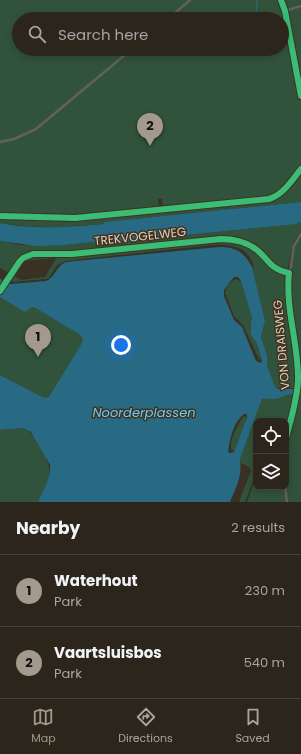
<!DOCTYPE html>
<html lang="en">
<head>
<meta charset="utf-8">
<style>
	:root { --surface:#2c251c; --page:#342d25; --text:#f1f3f6; --muted:#a6a5a3; --line:#48423b; --accent:#a3998d }
	body { margin:0; font-family:Poppins,sans-serif; background:var(--page); color:var(--text) }
	.controls { position:absolute; right:12px; bottom:12px; display:grid; overflow:hidden; border-radius:8px; box-shadow:0 2px 10px #0003 }
	.controls button { width:36px; height:36px; display:grid; place-items:center; padding:0; border:0; border-bottom:1px solid var(--line); background:var(--surface); color:var(--text); font:20px sans-serif }
	.you { position:absolute; left:121px; top:345px; width:14px; height:14px; margin:-10px; border:3px solid #fff; border-radius:50%; background:#1a73e8; box-shadow:0 0 0 6px #1a73e833 }
	.badge { display:grid; place-items:center; width:26px; height:26px; border-radius:50%; background:var(--accent); color:#111; font-size:13px; font-weight:700 }
	.pin { position:absolute; translate:-50% -33px; filter:drop-shadow(0 1px 2px #0008) }
	.pin::after { content:''; position:absolute; top:21px; width:14px; height:12px; background:inherit; clip-path:polygon(0 0,100% 0,50% 100%) }
	.list { margin:0; padding:0; list-style:none }
	h2 { display:flex; justify-content:space-between; align-items:center; height:52px; margin:0; padding:0 16px; font-size:17px }
	h2 small { font-size:13px; font-weight:400; color:var(--muted) }
	.list li { display:grid; grid-template-columns:26px 1fr auto; gap:12px; align-items:center; box-sizing:border-box; height:72px; padding:0 16px; border-top:1px solid var(--line) }
	.list b { display:block; font-size:15px; white-space:nowrap }
	.list p { margin:0; font-size:13px; white-space:nowrap; color:var(--muted) }
	.list em { font-size:13px; font-style:normal; color:var(--muted) }
	.icon { flex:none; width:22px; height:22px; fill:none; stroke:currentColor; stroke-width:2; stroke-linecap:round; stroke-linejoin:round }
	.map { position:relative; flex:none; width:301px; height:502px; overflow:hidden }
	.search { position:absolute; background:var(--surface); box-shadow:0 2px 10px #0003; left:12px; right:12px; top:12px; height:44px; display:flex; align-items:center; gap:10px; box-sizing:border-box; padding:0 14px; border-radius:22px; color:var(--muted); font-size:15px }
	.sheet { height:196px; background:var(--surface) }
	nav { display:flex; justify-content:space-around; align-items:center; box-sizing:border-box; height:56px; border-top:1px solid var(--line); background:var(--surface); font-size:11px; color:var(--muted) }
	nav a { display:grid; justify-items:center; gap:2px }
	nav .on { color:var(--accent) }
	.map>svg:first-child { display:block }
</style>
</head>
<body>
<div class="map">
<svg width="301" height="502" viewBox="0 0 301 502">
	<rect width="100%" height="100%" fill="#3a3125"/>
	<g fill="#32533b" fill-rule="evenodd">
		<path d="M 0,0 L 301,0 L 301,4 L 292,10 L 301,6 L 301,91 L 299,84 L 301,101 L 301,202 L 105,222 L 104,224 C 69,227 35,229 0,223 L 0,217 L 46,219 L 80,218 L 270,199 L 279,196 L 285,190 L 283,190 L 274,197 L 265,199 L 163,207 L 162,199 L 158,199 L 159,207 L 84,214 L 39,215 L 0,214 ZM 19,19 L 282,19 L 282,49 L 19,49 Z"/>
		<path d="M 297,222 L 301,222 L 301,231 L 294,242 L 287,271 C 260,263 262,239 226,237 L 84,251 L 31,253 L 19,259 L 9,273 L 0,268 L 0,241 L 22,245 L 64,245 L 105,241 L 106,243 L 118,242 L 296,224 Z"/>
		<path d="M 301,235 L 301,379 L 299,378 L 289,285 L 294,248 Z"/>
		<path d="M 219,241 L 230,241 L 246,246 L 254,250 L 272,269 L 287,275 L 287,289 L 295,365 L 296,388 L 276,388 L 273,384 L 267,365 L 267,355 L 261,337 L 265,321 L 252,268 L 254,267 C 247,245 231,244 211,245 L 65,261 L 57,265 L 49,278 L 46,279 L 14,282 L 8,281 C 19,255 29,255 54,255 L 54,258 L 24,261 L 14,276 L 21,280 L 45,277 L 58,255 Z"/>
		<path d="M 235,279 L 241,281 L 252,318 C 250,324 252,328 250,333 L 257,344 L 261,359 L 260,361 L 243,325 L 234,316 L 225,293 C 225,288 231,282 235,279 Z"/>
		<path d="M 0,297 L 32,305 L 87,338 L 48,401 L 0,375 Z"/>
		<path d="M 295,394 L 294,405 L 286,435 L 286,421 L 256,421 L 256,473 L 245,502 L 239,502 L 251,471 L 249,467 L 241,463 L 240,459 L 262,399 L 278,398 L 283,395 Z"/>
		<path d="M 298,394 L 301,394 L 301,502 L 288,502 L 286,486 L 286,442 Z"/>
		<path d="M 246,416 L 247,419 L 235,450 L 232,451 C 228,440 238,426 243,417 Z"/>
		<path d="M 23,428 C 31,431 34,437 38,444 C 55,471 51,474 38,502 L 0,502 L 0,430 Z"/>
		<path d="M 256,478 L 256,487 L 284,487 L 286,502 L 247,502 Z"/>
	</g>
	<g fill="#286a84" fill-rule="evenodd">
		<path d="M 144,49 L 153,49 L 154,54 L 139,55 L 139,54 Z"/>
		<path d="M 301,202 L 301,222 L 297,222 L 297,224 L 106,243 L 105,241 L 64,245 L 37,246 L 0,241 L 0,223 C 34,230 69,227 104,224 L 104,222 Z"/>
		<path d="M 219,247 C 236,247 244,252 252,267 L 265,321 L 261,337 L 267,355 L 267,365 L 275,387 L 278,389 L 301,389 L 301,394 C 290,394 288,394 279,398 C 274,400 267,398 262,399 L 240,459 C 242,477 237,485 230,502 L 38,502 C 43,490 51,478 50,465 L 31,432 L 23,428 L 0,430 L 0,375 L 42,397 L 45,398 L 49,397 L 82,343 L 83,339 L 79,334 L 34,307 L 32,307 L 25,312 L 0,297 L 0,279 L 11,284 L 46,281 C 55,278 56,266 66,262 ZM 234,277 L 238,277 L 241,281 L 252,318 C 250,324 252,328 250,333 L 257,344 L 262,361 L 261,363 L 256,361 L 242,327 L 234,320 L 224,296 L 224,290 ZM 244,414 L 247,414 L 247,418 L 234,452 L 230,453 L 228,452 C 230,439 233,422 244,414 Z"/>
	</g>
	<g fill="none" stroke-linecap="round" stroke-linejoin="round">
		<path stroke="#286a84" stroke-width="1" d="M 256,16 L 257,0"/>
		<g stroke="#64615c" stroke-width="2.5">
			<path d="M 281,0 L 285,11 L 301,96"/>
			<path d="M 285,11 L 301,6"/>
			<path d="M 168,19 L 190,0"/>
			<path d="M 0,142 L 14,139 L 36,129 L 132,49"/>
			<path d="M 0,291 L 20,261 L 23,258 L 33,254 L 72,254 L 221,239 C 234,239 247,242 257,250 C 270,261 270,269 289,273"/>
			<path d="M 286,438 L 294,408 L 298,381 L 288,284 L 294,246 L 301,234"/>
			<path d="M 285,487 L 287,502"/>
		</g>
		<defs>
			<g id="cycleway">
				<path d="M 281,0 L 285,11 L 301,96"/>
				<path d="M 0,216 L 75,218 L 269,199 C 283,195 292,180 301,169"/>
				<path d="M 0,291 L 20,261 L 23,258 L 33,254 L 72,254 L 221,239 C 234,239 247,242 257,250 C 270,261 270,269 289,273 C 285,309 299,345 298,381 C 297,400 291,419 286,438"/>
			</g>
		</defs>
		<use href="#cycleway" stroke="#42321d" stroke-width="8"/>
		<use href="#cycleway" stroke="#3abd76" stroke-width="6"/>
	</g>
	<g text-anchor="middle" dominant-baseline="central" stroke-width="3" stroke-linejoin="round" paint-order="stroke">
		<g font-size="12" fill="#dbd1c5" stroke="#42321d">
			<text transform="translate(140 236) rotate(-6)">TREKVOGELWEG</text>
			<text transform="translate(281 345) rotate(-95)">VON DRAISWEG</text>
		</g>
		<g font-size="13" font-style="italic" fill="#66cefa" stroke="#42321d">
			<text x="144" y="412">Noorderplassen</text>
		</g>
	</g>
</svg>
<div class="controls">
<button><svg class="icon" aria-label="locate" viewBox="0 0 24 24"><circle cx="12" cy="12" r="6"/><path d="M12 2v4M12 18v4M2 12h4M18 12h4"/></svg></button>
<button><svg class="icon" aria-label="layers" viewBox="0 0 24 24"><path d="M12 4l9 5-9 5-9-5zM3 14l9 5 9-5"/></svg></button>
</div>
<div class="you"></div>
<div class="pin badge" style="left:38px;top:357px">1</div>
<div class="pin badge" style="left:150px;top:146px">2</div>
<div class="search"><svg class="icon" aria-label="search" viewBox="0 0 24 24"><circle cx="10" cy="10" r="6"/><path d="M15 15l6 6"/></svg>Search here</div>
</div>
<section class="sheet">
<h2>Nearby<small>2 results</small></h2>
<ul class="list">
<li><span class="badge">1</span><div><b>Waterhout</b><p>Park</p></div><em>230 m</em></li>
<li><span class="badge">2</span><div><b>Vaartsluisbos</b><p>Park</p></div><em>540 m</em></li>
</ul>
</section>
<nav>
<a class="on"><svg class="icon" aria-label="map" viewBox="0 0 24 24"><path d="M3 6l6-2 6 2 6-2v14l-6 2-6-2-6 2zM9 4v14M15 6v14"/></svg>Map</a>
<a><svg class="icon" aria-label="directions" viewBox="0 0 24 24"><path d="M12 3l9 9-9 9-9-9zM9 14v-3h6M13 9l2 2-2 2"/></svg>Directions</a>
<a><svg class="icon" aria-label="saved" viewBox="0 0 24 24"><path d="M7 4h10v16l-5-4-5 4z"/></svg>Saved</a>
</nav>
</body>
</html>
